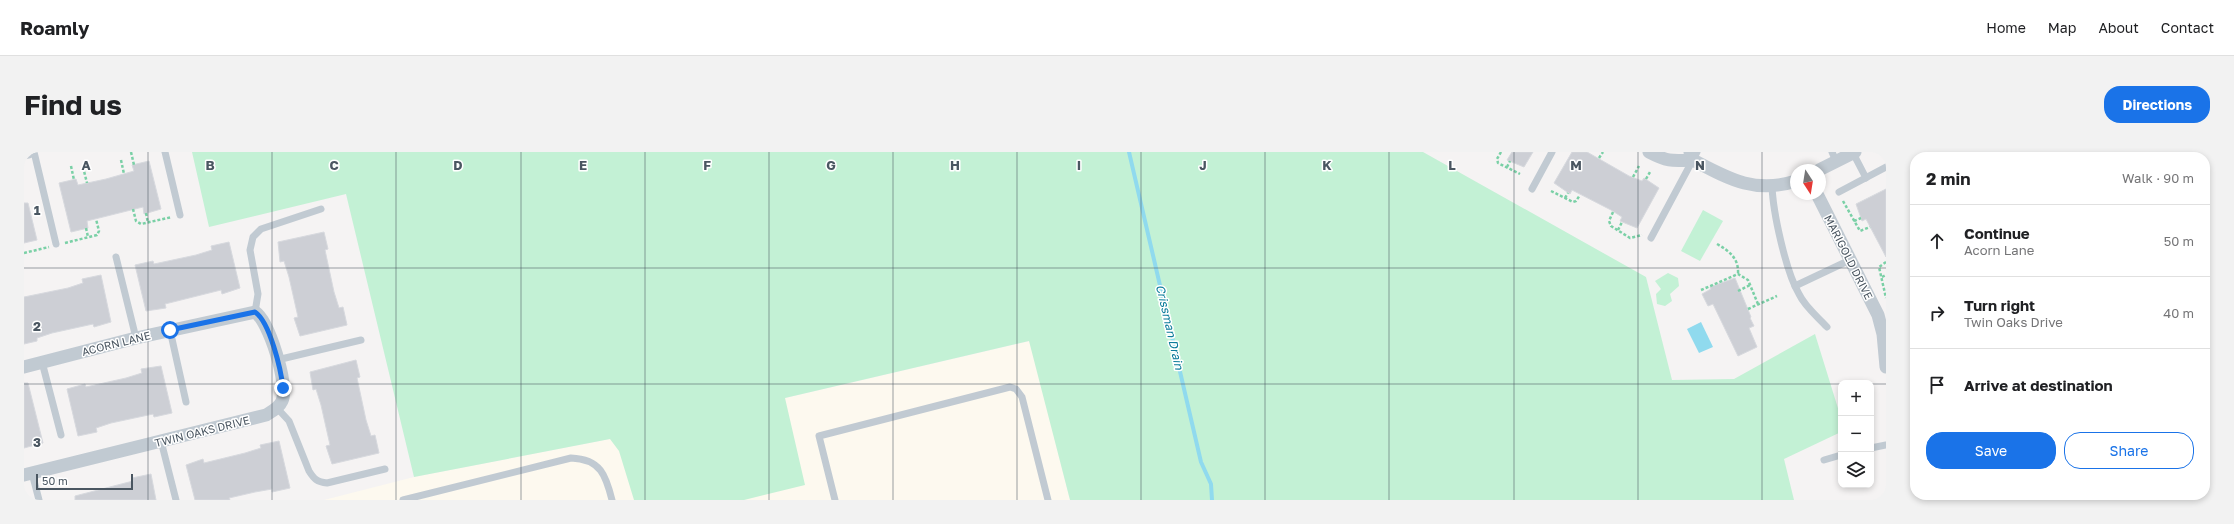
<!DOCTYPE html>
<html lang="en">
<head>
<meta charset="utf-8">
<style>
	:root { --surface:#fff; --page:#f2f2f2; --text:#202124; --muted:#757577; --line:#e0e0e0; --accent:#1a73e8 }
	body { margin:0; font-family:"Golos Text",sans-serif; background:var(--page); color:var(--text) }
	.controls { position:absolute; right:12px; bottom:12px; display:grid; overflow:hidden; border-radius:8px; box-shadow:0 2px 6px #0003 }
	.controls button { width:36px; height:36px; display:grid; place-items:center; padding:0; border:0; border-bottom:1px solid var(--line); background:var(--surface); color:var(--text); font:20px sans-serif }
	.compass { position:absolute; left:1766px; top:12px; width:36px; height:36px; border-radius:50%; background:var(--surface); box-shadow:0 2px 6px #0003; rotate:168deg }
	.scale { position:absolute; left:12px; bottom:10px; width:97px; box-sizing:border-box; padding-left:4px; border:2px solid #4a5661; border-top:0; font-size:11px; line-height:14px; white-space:nowrap; color:#4a5661; -webkit-text-stroke:3px #fff; paint-order:stroke }
	.stop { position:absolute; width:12px; height:12px; margin:-9px; border:3px solid #1a73e8; border-radius:50%; background:#fff }
	.stop.end { background:#1a73e8; border-color:#fff; box-shadow:0 1px 4px #0008 }
	.list { margin:0; padding:0; list-style:none }
	h2 { display:flex; justify-content:space-between; align-items:center; height:52px; margin:0; padding:0 16px; font-size:17px }
	h2 small { font-size:13px; font-weight:400; color:var(--muted) }
	.list li { display:grid; grid-template-columns:26px 1fr auto; gap:12px; align-items:center; box-sizing:border-box; height:72px; padding:0 16px; border-top:1px solid var(--line) }
	.list b { display:block; font-size:15px; white-space:nowrap }
	.list p { margin:0; font-size:13px; white-space:nowrap; color:var(--muted) }
	.list em { font-size:13px; font-style:normal; color:var(--muted) }
	.actions { display:flex; gap:8px; padding:12px 16px }
	.actions a { flex:1; padding:9px 0; border:1px solid var(--accent); border-radius:16px; text-align:center; font-size:14px; color:var(--accent) }
	.actions .main { background:var(--accent); color:#fff }
	.icon { flex:none; width:22px; height:22px; fill:none; stroke:currentColor; stroke-width:2; stroke-linecap:round; stroke-linejoin:round }
	.map { position:relative; flex:none; width:1862px; height:348px; overflow:hidden; border-radius:16px }
	header { display:flex; align-items:center; gap:24px; box-sizing:border-box; height:56px; padding:0 20px; background:var(--surface); border-bottom:1px solid var(--line) }
	header strong { font-size:19px }
	nav { display:flex; gap:22px; margin-inline-start:auto; font-size:14px }
	.intro { display:flex; align-items:center; justify-content:space-between; box-sizing:border-box; height:96px; padding:0 24px }
	h1 { margin:0; font-size:28px }
	.button { padding:10px 18px; border-radius:16px; background:var(--accent); color:#fff; font-size:14px; font-weight:700 }
	main { display:flex; gap:24px; padding:0 24px }
	aside { flex:1; background:var(--surface); border-radius:16px; box-shadow:0 2px 6px #0003 }
	.map>svg:first-child { display:block }
</style>
</head>
<body>
<header>
<strong>Roamly</strong>
<nav><a>Home</a><a>Map</a><a>About</a><a>Contact</a></nav>
</header>
<div class="intro"><h1>Find us</h1><a class="button">Directions</a></div>
<main>
<div class="map">
<svg width="1862" height="348" viewBox="0 0 1862 348">
	<rect width="100%" height="100%" fill="#f5f3f3"/>
	<path fill="#fdf9ef" d="M 1006,189 L 1046,348 L 300,348 L 390,325 L 586,287 Z"/>
	<g fill="#c3f1d5">
		<path d="M 168,0 L 1399,0 L 1622,125 L 1648,228 L 1710,227 L 1791,182 L 1817,266 L 1817,280 L 1760,307 L 1770,348 L 1046,348 L 1005,189 L 761,246 L 781,333 L 720,348 L 610,348 L 595,299 L 586,287 L 390,325 L 322,42 L 185,75 Z"/>
		<path d="M 1679,58 L 1699,69 L 1676,109 L 1657,99 Z"/>
		<path d="M 1644,121 L 1654,126 L 1655,134 L 1646,142 L 1648,149 L 1641,154 L 1633,152 L 1632,142 L 1637,137 L 1631,129 Z"/>
	</g>
	<path fill="#90daee" d="M 1677,170 L 1689,195 L 1675,201 L 1663,177 Z"/>
	<g fill="none" stroke-linecap="round" stroke-linejoin="round">
		<path stroke="#90daee" stroke-width="4" d="M 1105,0 L 1177,310 L 1187,332 L 1188,348"/>
	</g>
	<g fill="#cdcfd5" stroke="#d7d9de">
		<path d="M 1488,0 L 1509,0 L 1500,15 L 1483,8 Z"/>
		<path d="M 1548,0 L 1563,0 L 1605,24 L 1618,29 L 1620,26 L 1635,36 L 1613,76 L 1596,69 L 1598,65 L 1587,58 L 1548,38 L 1546,42 L 1530,31 Z"/>
		<path d="M 125,9 L 137,57 L 120,62 L 119,55 L 63,69 L 64,76 L 47,80 L 35,31 L 52,27 L 54,33 L 82,27 L 110,19 L 108,13 Z"/>
		<path d="M 1862,37 L 1862,105 L 1842,67 L 1838,69 L 1832,52 Z"/>
		<path d="M 0,51 L 4,51 L 13,88 L 0,91 Z"/>
		<path d="M 300,80 L 304,97 L 301,98 L 310,140 L 315,156 L 319,155 L 323,173 L 276,184 L 270,166 L 274,165 L 265,125 L 260,109 L 256,110 L 254,90 Z"/>
		<path d="M 205,90 L 216,136 L 198,142 L 197,138 L 141,152 L 142,156 L 122,159 L 111,113 L 129,109 L 130,112 L 172,103 L 188,98 L 187,94 Z"/>
		<path d="M 77,123 L 87,170 L 70,175 L 69,172 L 28,181 L 13,186 L 13,189 L 0,192 L 0,145 L 44,136 L 59,131 L 58,127 Z"/>
		<path d="M 1711,126 L 1727,165 L 1726,166 L 1730,174 L 1725,176 L 1733,195 L 1714,204 L 1689,152 L 1684,154 L 1678,142 L 1687,137 L 1686,135 Z"/>
		<path d="M 332,208 L 336,225 L 333,226 L 342,268 L 347,284 L 351,283 L 355,301 L 308,312 L 302,294 L 306,293 L 297,253 L 292,237 L 289,238 L 286,220 Z"/>
		<path d="M 137,214 L 148,261 L 130,265 L 129,262 L 87,271 L 72,276 L 73,280 L 54,284 L 43,237 L 61,232 L 62,235 L 102,226 L 118,221 L 117,217 Z"/>
		<path d="M 0,231 L 4,231 L 19,291 L 0,296 Z"/>
		<path d="M 255,289 L 266,336 L 248,340 L 248,337 L 231,340 L 205,346 L 206,348 L 171,348 L 162,313 L 179,307 L 180,311 L 221,301 L 237,296 L 236,293 Z"/>
		<path d="M 127,322 L 132,348 L 51,348 L 51,344 L 109,329 L 108,326 Z"/>
	</g>
	<g fill="none" stroke-linecap="round" stroke-linejoin="round">
		<g stroke="#7ad0a6" stroke-width="2.5" stroke-dasharray="3 2" stroke-linecap="butt">
			<path d="M 107,0 L 110,13"/>
			<path d="M 1477,0 L 1473,7 L 1474,11 L 1496,22"/>
			<path d="M 1575,6 L 1579,0"/>
			<path d="M 97,8 L 100,22"/>
			<path d="M 47,14 L 50,28"/>
			<path d="M 59,15 L 63,31"/>
			<path d="M 1483,15 L 1486,9"/>
			<path d="M 1609,25 L 1615,14"/>
			<path d="M 1622,27 L 1626,20"/>
			<path d="M 1527,39 L 1549,50 L 1552,49 L 1556,43"/>
			<path d="M 1541,46 L 1544,41"/>
			<path d="M 1819,49 L 1836,79 L 1846,75"/>
			<path d="M 109,57 L 112,69 L 117,72 L 148,65"/>
			<path d="M 1589,60 L 1585,69 L 1587,74 L 1606,86 L 1618,83"/>
			<path d="M 122,61 L 124,71"/>
			<path d="M 1830,69 L 1837,66"/>
			<path d="M 62,76 L 64,85"/>
			<path d="M 1594,78 L 1598,70"/>
			<path d="M 41,91 L 73,83 L 75,79 L 72,67"/>
			<path d="M 1693,92 C 1705,99 1715,106 1714,122"/>
			<path d="M 0,101 L 25,95"/>
			<path d="M 1862,110 L 1855,115 L 1862,146"/>
			<path d="M 1858,125 L 1862,123"/>
			<path d="M 1677,138 L 1714,122 L 1724,128 L 1734,152"/>
			<path d="M 1714,139 L 1726,133"/>
			<path d="M 1724,157 L 1753,144"/>
		</g>
		<g stroke="#c1cad2" stroke-width="7">
			<path d="M 10,0 L 32,92"/>
			<path d="M 141,0 L 156,63"/>
			<path d="M 1808,0 L 1812,9"/>
			<path d="M 1829,1 L 1842,26"/>
			<path d="M 1748,34 C 1749,61 1762,120 1775,142 C 1781,155 1794,165 1803,175"/>
			<path d="M 1508,37 L 1528,0"/>
			<path d="M 1815,40 L 1862,15"/>
			<path d="M 1627,86 L 1673,0"/>
			<path d="M 92,105 L 112,186"/>
			<path d="M 1771,134 L 1826,108"/>
			<path d="M 231,160 L 234,142 L 226,98 L 229,85 L 237,77 L 297,57"/>
			<path d="M 146,178 L 162,250"/>
			<path d="M 253,208 L 337,188"/>
			<path d="M 18,210 L 37,283"/>
			<path d="M 253,256 L 265,269 L 285,319 C 290,327 293,330 303,331 L 361,317"/>
			<path d="M 137,289 L 152,348"/>
			<path d="M 1847,296 L 1862,293"/>
			<path d="M 1800,308 L 1817,303"/>
			<path d="M 8,321 L 15,348"/>
			<path d="M 379,348 L 547,306 C 577,307 582,324 588,348"/>
			<path d="M 811,348 L 795,284 L 986,235 L 992,237 L 998,245 L 1024,348"/>
		</g>
		<g stroke="#c1cad2" stroke-width="13">
			<path d="M 1625,0 C 1644,10 1648,9 1669,8 L 1666,0"/>
			<path d="M 0,1 L 5,0"/>
			<path d="M 1669,8 C 1705,27 1731,42 1772,29"/>
			<path d="M 1795,18 L 1831,0"/>
			<path d="M 1793,42 L 1854,163 L 1859,182 L 1862,215"/>
			<path d="M 0,215 L 112,186 L 231,160 C 245,169 265,233 258,249 C 255,256 248,259 242,263 L 0,323"/>
		</g>
	</g>
	<g fill="none" stroke-linecap="round" stroke-linejoin="round">
		<path stroke="#1a73e8" stroke-width="5" d="M 146,178 L 231,160 C 246,170 257,218 259,236"/>
	</g>
	<path fill="none" stroke="#4a5661" stroke-width="1" stroke-opacity="0.55" d="M 124,0 L 124,348M 248,0 L 248,348M 372,0 L 372,348M 497,0 L 497,348M 621,0 L 621,348M 745,0 L 745,348M 869,0 L 869,348M 993,0 L 993,348M 1117,0 L 1117,348M 1241,0 L 1241,348M 1365,0 L 1365,348M 1490,0 L 1490,348M 1614,0 L 1614,348M 1738,0 L 1738,348M 0,116 L 1862,116M 0,232 L 1817,232M 1847,232 L 1862,232"/>
	<g text-anchor="middle" dominant-baseline="central" stroke-width="3" stroke-linejoin="round" paint-order="stroke">
		<g font-size="11" fill="#4a5661" stroke="#fff">
			<text transform="translate(1825 105) rotate(63)">MARIGOLD DRIVE</text>
			<text transform="translate(92 191) rotate(-14)">ACORN LANE</text>
			<text transform="translate(178 279) rotate(-14)">TWIN OAKS DRIVE</text>
		</g>
		<g font-size="12" font-style="italic" fill="#0c7c9b" stroke="#fff">
			<text transform="translate(1146 175) rotate(77)">Crissman Drain</text>
		</g>
	</g>
	<g font-size="13" text-anchor="middle" font-weight="bold" fill="#4a5661" stroke="#fff" stroke-width="3" stroke-linejoin="round" paint-order="stroke">
		<text x="62" y="18">A</text>
		<text x="186" y="18">B</text>
		<text x="310" y="18">C</text>
		<text x="434" y="18">D</text>
		<text x="559" y="18">E</text>
		<text x="683" y="18">F</text>
		<text x="807" y="18">G</text>
		<text x="931" y="18">H</text>
		<text x="1055" y="18">I</text>
		<text x="1179" y="18">J</text>
		<text x="1303" y="18">K</text>
		<text x="1428" y="18">L</text>
		<text x="1552" y="18">M</text>
		<text x="1676" y="18">N</text>
		<text x="13" y="63">1</text>
		<text x="13" y="179">2</text>
		<text x="13" y="295">3</text>
	</g>
</svg>
<div class="controls">
<button>+</button>
<button>−</button>
<button><svg class="icon" aria-label="layers" viewBox="0 0 24 24"><path d="M12 4l9 5-9 5-9-5zM3 14l9 5 9-5"/></svg></button>
</div>
<svg class="compass" viewBox="-18 -18 36 36"><path d="M0-13l5 13h-10z" fill="#e53935"/><path d="M0 13l5-13h-10z" fill="#757577"/></svg>
<div class="scale">50 m</div>
<div class="stop" style="left:146px;top:178px"></div>
<div class="stop end" style="left:259px;top:236px"></div>
</div>
<aside>
<h2>2 min<small>Walk · 90 m</small></h2>
<ul class="list">
<li><svg class="icon" aria-label="ahead" viewBox="0 0 24 24"><path d="M12 20V5M6 11l6-6 6 6"/></svg><div><b>Continue</b><p>Acorn Lane</p></div><em>50 m</em></li>
<li><svg class="icon" aria-label="right" viewBox="0 0 24 24"><path d="M7 20v-9h11M14 6l5 5-5 5"/></svg><div><b>Turn right</b><p>Twin Oaks Drive</p></div><em>40 m</em></li>
<li><svg class="icon" aria-label="arrive" viewBox="0 0 24 24"><path d="M6 21V4h12l-3 4 3 4H6"/></svg><div><b>Arrive at destination</b></div></li>
</ul>
<div class="actions"><a class="main">Save</a><a>Share</a></div>
</aside>
</main>
</body>
</html>
